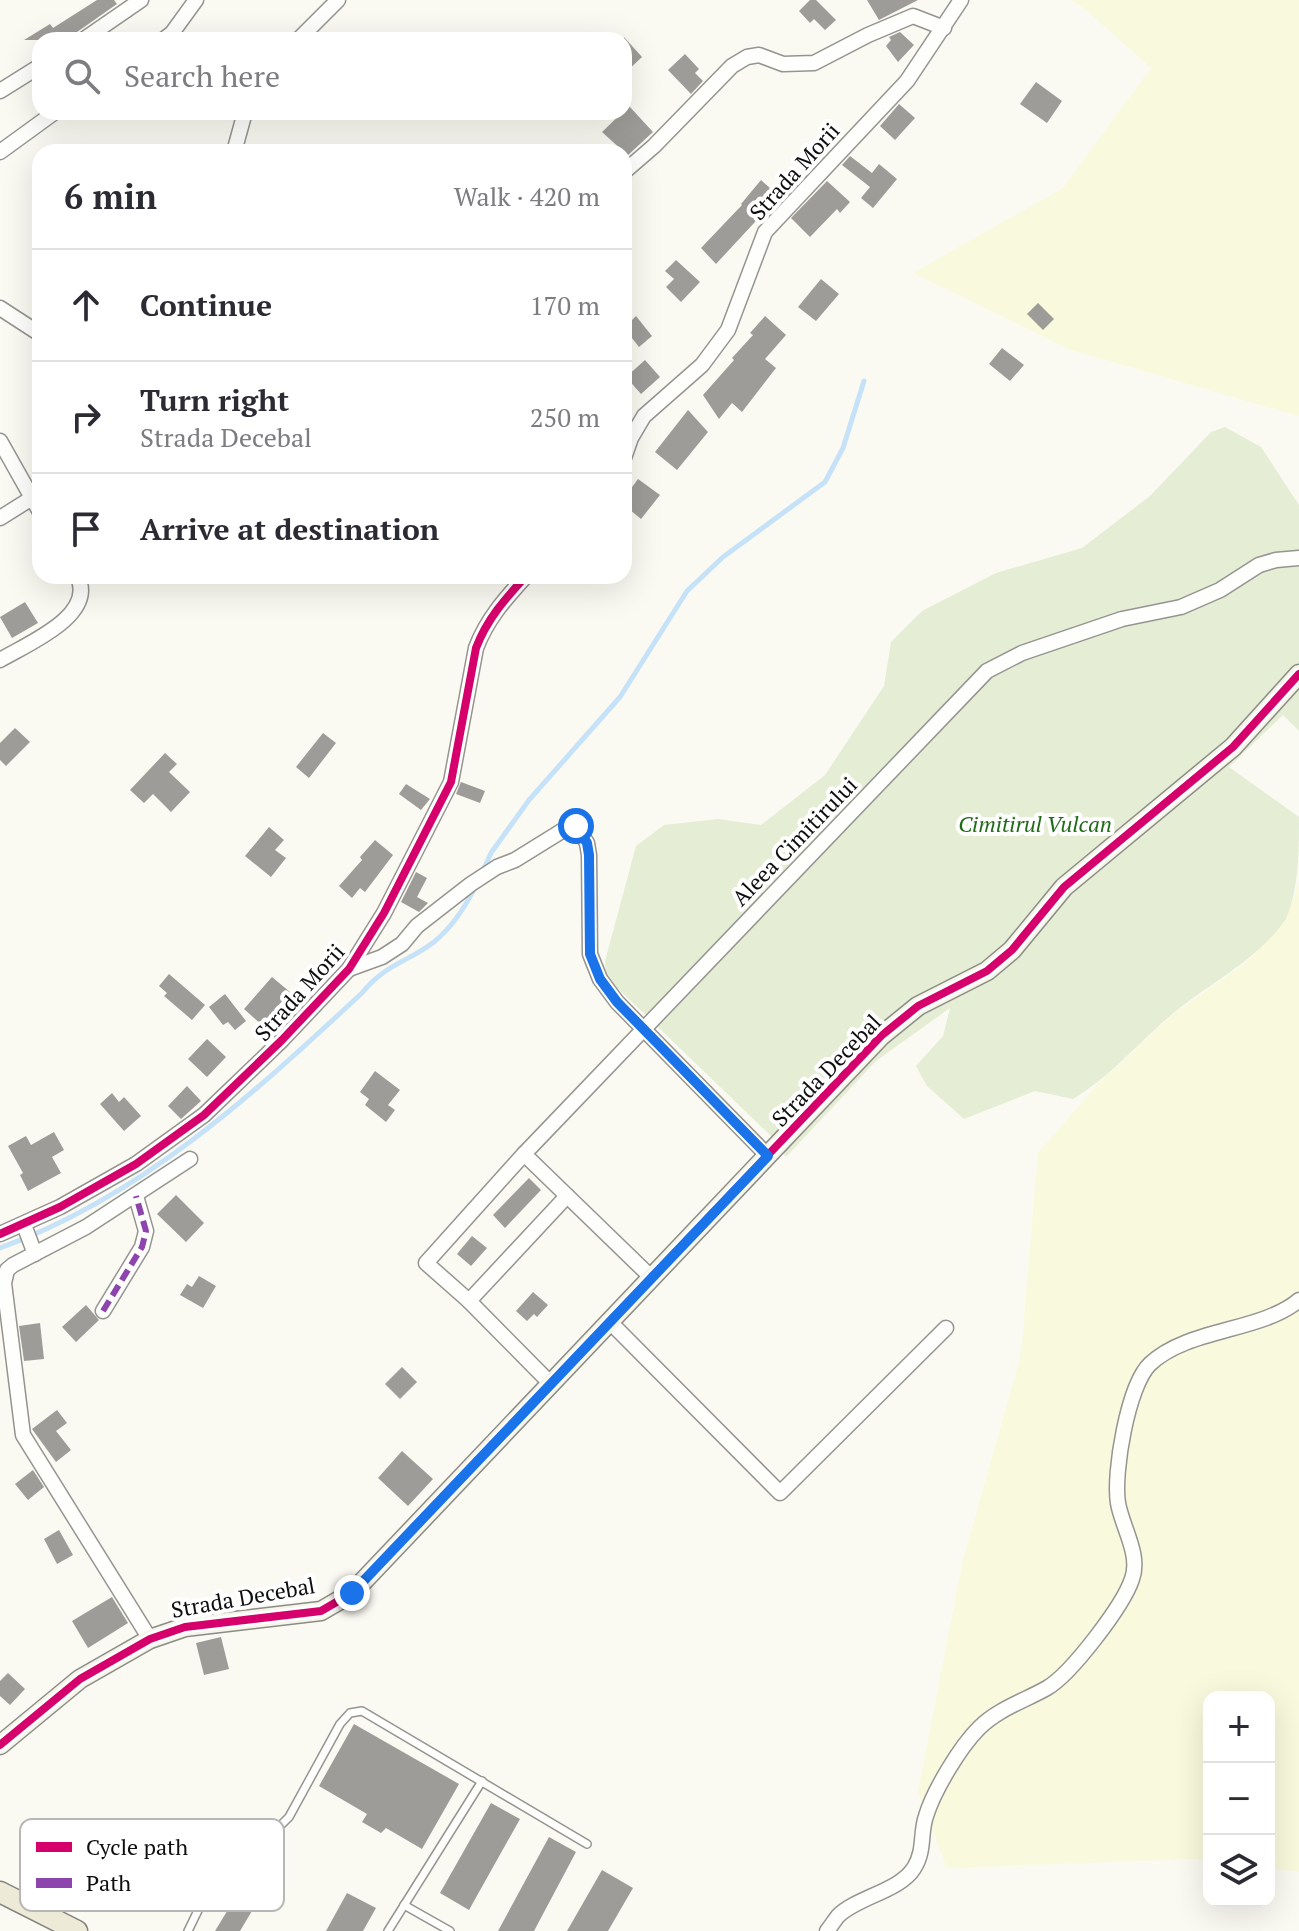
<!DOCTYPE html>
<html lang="en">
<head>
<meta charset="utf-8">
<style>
	:root { --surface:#fff; --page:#f2f2f3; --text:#2b2b33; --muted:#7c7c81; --line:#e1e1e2 }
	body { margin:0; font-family:"PT Serif",serif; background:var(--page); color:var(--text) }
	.controls { position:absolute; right:24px; bottom:24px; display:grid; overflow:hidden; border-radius:16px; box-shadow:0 8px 32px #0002 }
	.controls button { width:72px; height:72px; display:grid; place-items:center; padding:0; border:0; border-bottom:2px solid var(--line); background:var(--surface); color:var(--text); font:40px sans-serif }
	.stop { position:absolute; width:24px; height:24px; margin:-18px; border:6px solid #1a73e8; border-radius:50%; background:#fff }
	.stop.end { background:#1a73e8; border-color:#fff; box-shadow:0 2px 8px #0008 }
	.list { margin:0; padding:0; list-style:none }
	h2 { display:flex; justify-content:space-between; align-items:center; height:104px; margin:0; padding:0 32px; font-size:34px }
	h2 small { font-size:26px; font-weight:400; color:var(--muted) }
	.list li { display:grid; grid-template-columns:52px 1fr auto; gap:24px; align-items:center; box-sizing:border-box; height:112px; padding:0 32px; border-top:2px solid var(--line) }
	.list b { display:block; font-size:30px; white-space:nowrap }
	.list p { margin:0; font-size:26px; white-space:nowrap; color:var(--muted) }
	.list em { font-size:26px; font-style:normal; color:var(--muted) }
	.icon { flex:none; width:44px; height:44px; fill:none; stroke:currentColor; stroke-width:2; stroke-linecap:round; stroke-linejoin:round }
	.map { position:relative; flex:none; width:1299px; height:1931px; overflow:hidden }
	.search { position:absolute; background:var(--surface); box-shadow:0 8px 32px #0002; left:32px; top:32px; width:600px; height:88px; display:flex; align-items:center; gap:20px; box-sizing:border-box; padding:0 28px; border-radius:24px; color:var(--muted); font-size:30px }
	.panel { position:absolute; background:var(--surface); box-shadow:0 8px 32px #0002; left:32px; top:144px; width:600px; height:440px; border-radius:24px }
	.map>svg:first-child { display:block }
</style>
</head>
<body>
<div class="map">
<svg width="1299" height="1931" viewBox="0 0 1299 1931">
	<rect width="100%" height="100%" fill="#fbfaf2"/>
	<g fill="#f9f9dd">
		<path d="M 1071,0 L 1299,0 L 1299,416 L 1071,350 L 913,273 L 1063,188 L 1151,68 L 1084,8 Z"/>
		<path d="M 1299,883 L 1299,1872 L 1269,1868 L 1269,1697 L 1209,1697 L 1209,1861 L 1194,1859 L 947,1868 L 918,1792 L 963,1560 L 1021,1355 L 1038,1153 L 1097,1085 L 1172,1015 L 1247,962 L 1287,917 Z"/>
	</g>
	<path fill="#e5edd5" d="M 1225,427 L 1261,447 L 1299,505 L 1299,731 L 1283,715 L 1229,767 L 1299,817 C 1299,849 1299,890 1286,919 C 1256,962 1209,983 1170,1016 C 1137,1044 1110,1077 1073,1099 L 1035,1091 L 964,1119 L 927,1086 L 916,1066 L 943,1036 L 950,1008 L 876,1061 L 786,1157 L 770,1135 L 606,977 L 605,961 L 636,846 L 664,825 L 718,819 L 761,825 L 825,775 L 884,686 L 891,642 L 922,611 L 996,573 L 1082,548 L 1150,496 L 1211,432 Z"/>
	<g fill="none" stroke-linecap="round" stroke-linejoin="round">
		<g stroke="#c5e2f8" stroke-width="5">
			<path d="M 482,873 L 491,853 L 529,800 L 620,697 L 687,591 L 723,557 L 825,482 L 843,448 L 864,381"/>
			<path d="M 0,1248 C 143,1196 252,1095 362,993 C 385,964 408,962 434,942 C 452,927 466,906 476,885"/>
		</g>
	</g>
	<g fill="#9e9c98">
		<path d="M 97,0 L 114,0 L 117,4 L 77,32 L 72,40 L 24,40 L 50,24 L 53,28 Z"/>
		<path d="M 810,0 L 816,0 L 836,20 L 825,30 L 814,19 L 810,23 L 799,11 Z"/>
		<path d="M 867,0 L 918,0 L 879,20 Z"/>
		<path d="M 900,32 L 914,45 L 898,62 L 886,46 L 891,40 L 889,37 Z"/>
		<path d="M 624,37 L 642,57 L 624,74 Z"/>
		<path d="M 685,54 L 699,69 L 695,73 L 703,81 L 691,94 L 668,70 Z"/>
		<path d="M 1036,82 L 1062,101 L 1047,123 L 1020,104 Z"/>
		<path d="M 899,104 L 915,118 L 895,140 L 880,126 Z"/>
		<path d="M 629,106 L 653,132 L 626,157 L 624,152 L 602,132 Z"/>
		<path d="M 850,156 L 872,173 L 879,164 L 897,179 L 873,208 L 861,198 L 870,187 L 842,165 Z"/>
		<path d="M 761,180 L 779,196 L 716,264 L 701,248 L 742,205 L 741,204 Z"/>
		<path d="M 827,181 L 850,202 L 840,213 L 837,209 L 810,237 L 791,218 Z"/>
		<path d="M 676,260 L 700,282 L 681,302 L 666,287 L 674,279 L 665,271 Z"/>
		<path d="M 821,279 L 839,294 L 816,321 L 798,307 Z"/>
		<path d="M 1038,303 L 1054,319 L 1043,330 L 1027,314 Z"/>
		<path d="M 636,316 L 652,336 L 639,347 L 624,328 Z"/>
		<path d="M 765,316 L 786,335 L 765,359 L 776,368 L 742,412 L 732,403 L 719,419 L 703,395 L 734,360 L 732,358 L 753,335 L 750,333 Z"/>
		<path d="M 1002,348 L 1024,365 L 1010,381 L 989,364 Z"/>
		<path d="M 645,360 L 660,377 L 641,394 L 626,377 Z"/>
		<path d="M 688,410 L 708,432 L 677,470 L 655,452 Z"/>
		<path d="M 638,479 L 660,495 L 641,519 L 624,505 L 624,498 Z"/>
		<path d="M 25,602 L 38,623 L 12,638 L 0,617 Z"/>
		<path d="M 15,728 L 30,742 L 6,766 L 0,760 L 0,743 Z"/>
		<path d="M 323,733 L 336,743 L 309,778 L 296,767 Z"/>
		<path d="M 165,753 L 177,764 L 169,772 L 190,792 L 171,812 L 153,794 L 144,803 L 130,790 Z"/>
		<path d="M 461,782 L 485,791 L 480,803 L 456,794 Z"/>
		<path d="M 406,784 L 430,799 L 421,810 L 399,794 Z"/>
		<path d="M 269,827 L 284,840 L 275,850 L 286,858 L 271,877 L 245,856 Z"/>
		<path d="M 375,840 L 393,855 L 365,892 L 360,888 L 352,898 L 339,886 L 362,860 L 360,857 Z"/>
		<path d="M 416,872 L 427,878 L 417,897 L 428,903 L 419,912 L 401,902 Z"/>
		<path d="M 169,974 L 205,1005 L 192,1020 L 164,996 L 167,993 L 159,986 Z"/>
		<path d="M 272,977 L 290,992 L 278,1006 L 288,1015 L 272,1034 L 244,1009 Z"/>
		<path d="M 225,994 L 246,1021 L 235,1030 L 228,1022 L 223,1025 L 209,1007 Z"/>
		<path d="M 207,1039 L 226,1057 L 207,1077 L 188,1059 Z"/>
		<path d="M 375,1071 L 400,1090 L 388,1105 L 395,1110 L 386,1122 L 365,1105 L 369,1099 L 360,1092 Z"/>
		<path d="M 187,1086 L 201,1101 L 181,1119 L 168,1106 Z"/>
		<path d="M 112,1093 L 119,1102 L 124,1097 L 141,1116 L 124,1131 L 100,1104 Z"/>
		<path d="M 54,1132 L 64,1150 L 52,1157 L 61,1173 L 28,1191 L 20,1175 L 23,1173 L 8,1146 L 26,1136 L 31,1145 Z"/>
		<path d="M 529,1178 L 541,1190 L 505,1228 L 493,1215 Z"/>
		<path d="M 176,1195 L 204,1223 L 186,1242 L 157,1214 Z"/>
		<path d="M 472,1236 L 487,1248 L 471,1266 L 457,1254 Z"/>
		<path d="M 199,1276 L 216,1286 L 203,1308 L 180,1295 L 187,1284 L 192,1287 Z"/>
		<path d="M 533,1292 L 548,1305 L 537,1317 L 534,1314 L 527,1321 L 516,1311 Z"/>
		<path d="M 86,1305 L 99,1320 L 76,1342 L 62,1327 Z"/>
		<path d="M 40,1323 L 44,1359 L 24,1361 L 19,1326 Z"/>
		<path d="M 402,1367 L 417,1382 L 400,1399 L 385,1384 Z"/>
		<path d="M 57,1410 L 67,1423 L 56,1431 L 71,1450 L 56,1462 L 32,1429 Z"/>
		<path d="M 402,1451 L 433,1479 L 408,1506 L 378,1478 Z"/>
		<path d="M 33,1470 L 44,1487 L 28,1500 L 15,1484 Z"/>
		<path d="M 59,1530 L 73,1555 L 57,1564 L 44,1539 Z"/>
		<path d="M 112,1597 L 128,1623 L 88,1648 L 72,1621 Z"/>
		<path d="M 221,1637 L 229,1669 L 204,1675 L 196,1643 Z"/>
		<path d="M 8,1673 L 25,1689 L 10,1705 L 0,1696 L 0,1681 Z"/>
		<path d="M 354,1724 L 459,1784 L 422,1849 L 386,1828 L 381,1833 L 362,1822 L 367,1814 L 319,1786 Z"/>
		<path d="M 491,1803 L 520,1819 L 469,1910 L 440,1893 Z"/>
		<path d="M 549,1837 L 576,1852 L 534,1931 L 498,1931 Z"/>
		<path d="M 602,1870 L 633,1888 L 608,1931 L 567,1931 Z"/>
		<path d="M 243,1885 L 261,1896 L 240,1931 L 215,1931 Z"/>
		<path d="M 347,1893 L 376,1908 L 363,1931 L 326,1931 Z"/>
	</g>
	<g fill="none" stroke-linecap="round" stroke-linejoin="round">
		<defs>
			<g id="lane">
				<path d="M 404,1905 L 450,1931"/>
				<path d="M 188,1931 L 206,1894 L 224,1874 L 267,1839 L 289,1817 L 340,1724 L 350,1713 L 362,1711 L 587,1844"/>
				<path d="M 388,1931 L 482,1781"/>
			</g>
			<g id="street">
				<path d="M 83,40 L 141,0"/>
				<path d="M 163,40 L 172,33 L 196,0"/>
				<path d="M 298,40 L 338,0"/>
				<path d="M 0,91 L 40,66"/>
				<path d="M 0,152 L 55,112"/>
				<path d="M 234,152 L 245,112"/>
				<path d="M 624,172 L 654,146 L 732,66 L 747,57 L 759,55 L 783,64 L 814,63 L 868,35 L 913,16 L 944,28"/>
				<path d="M 0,308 L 40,334"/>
				<path d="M 0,441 L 40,512"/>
				<path d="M 624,458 L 631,438 L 644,416 L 702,365 L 728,330 L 765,232 L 907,81 L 961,0"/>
				<path d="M 0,518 L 32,498"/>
				<path d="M 0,660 C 27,644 98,615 77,576"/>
				<path d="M 349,969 L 382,957 L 402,944 L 417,926 L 471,884 L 497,867 L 515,860 L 565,829 L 576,826 L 587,843 L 589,855 L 590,954 L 600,979 L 617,1002 L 768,1156"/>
				<path d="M 24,1225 L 35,1254"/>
				<path d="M 0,1234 L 60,1207 L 136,1164 L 204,1115 L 282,1040 L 349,969 L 384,913 L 451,782 L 476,648 C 487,619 505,599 526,576"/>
				<path d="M 652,1278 L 524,1154 L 987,671 L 1022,653 L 1122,619 L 1181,607 L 1220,590 L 1259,565 L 1276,560 L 1299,558"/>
				<path d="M 469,1301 L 426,1263 L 524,1154"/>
				<path d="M 103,1311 L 142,1247 L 146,1231 L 136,1196"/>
				<path d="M 610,1322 L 780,1493 L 946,1328"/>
				<path d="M 550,1383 L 469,1301 L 567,1196"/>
				<path d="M 150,1639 L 23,1435 L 4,1283 L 7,1270 L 13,1265 L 86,1227 L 190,1159"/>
				<path d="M 827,1931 C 831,1926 834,1921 838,1916 C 857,1897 900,1891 914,1868 C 925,1851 920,1833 926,1816 C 934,1790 960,1747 979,1728 C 998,1709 1024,1701 1047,1688 C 1071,1674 1123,1606 1132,1579 C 1141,1555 1122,1527 1118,1503 C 1113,1473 1128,1385 1150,1364 C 1188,1328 1261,1332 1299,1300"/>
			</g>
			<path id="secondary" d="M 0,1745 L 80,1679 L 150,1639 L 185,1627 L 321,1611 L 352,1593 L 881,1036 L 918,1006 L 987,971 L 1012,950 L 1064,887 L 1233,747 L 1299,674"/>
			<path id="primary" d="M 0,1892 L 77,1931"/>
		</defs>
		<use href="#lane" stroke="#959491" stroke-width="10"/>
		<use href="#street" stroke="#959491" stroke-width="17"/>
		<use href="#secondary" stroke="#8b8b87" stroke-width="21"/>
		<use href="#primary" stroke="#82827e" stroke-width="23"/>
		<use href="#lane" stroke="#fefefd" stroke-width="7"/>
		<use href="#street" stroke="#fefefd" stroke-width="14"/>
		<use href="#secondary" stroke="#f5f5ea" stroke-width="18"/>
		<use href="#primary" stroke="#edead8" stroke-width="20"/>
		<path stroke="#8e44ad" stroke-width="6" stroke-dasharray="12 6" stroke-linecap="butt" d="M 103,1311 L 142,1247 L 146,1231 L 136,1196"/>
		<defs>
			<g id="cycleway">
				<path d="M 0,1234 L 60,1207 L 136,1164 L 204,1115 L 282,1040 L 349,969 L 384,913 L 451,782 L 476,648 C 487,619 505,599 526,576"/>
				<path d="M 0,1745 L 80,1679 L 150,1639 L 185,1627 L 321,1611 L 352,1593 L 881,1036 L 918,1006 L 987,971 L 1012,950 L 1064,887 L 1233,747 L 1299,674"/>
			</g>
		</defs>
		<use href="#cycleway" stroke="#fff" stroke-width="13"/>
		<use href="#cycleway" stroke="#d6006c" stroke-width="8"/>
	</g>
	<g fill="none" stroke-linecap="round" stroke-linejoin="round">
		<path stroke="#1a73e8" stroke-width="10" d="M 352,1593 L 768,1156 L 617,1002 L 600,979 L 590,954 L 589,855 L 587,843 L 576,826"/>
	</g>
	<g text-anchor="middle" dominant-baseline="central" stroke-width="8" stroke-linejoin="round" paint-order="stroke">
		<g font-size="22" fill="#0e0e0e" stroke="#fff">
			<text transform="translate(794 171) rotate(-48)">Strada Morii</text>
			<text transform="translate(794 841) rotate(-46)">Aleea Cimitirului</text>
			<text transform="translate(299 992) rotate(-48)">Strada Morii</text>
			<text transform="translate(826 1070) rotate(-46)">Strada Decebal</text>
			<text transform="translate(243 1597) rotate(-10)">Strada Decebal</text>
		</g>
		<g font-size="22" font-style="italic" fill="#216b18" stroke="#fff">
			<text x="1035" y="823">Cimitirul Vulcan</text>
		</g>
	</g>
	<rect x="20" y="1819" width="264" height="92" rx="12" fill="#fff" stroke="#b7b7b7" stroke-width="2"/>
	<rect x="36" y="1842" width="36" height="10" fill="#d6006c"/>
	<rect x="36" y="1878" width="36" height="10" fill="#8e44ad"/>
	<g font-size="22" fill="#0e0e0e">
		<text x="86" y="1855">Cycle path</text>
		<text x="86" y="1891">Path</text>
	</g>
</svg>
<div class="controls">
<button>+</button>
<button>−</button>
<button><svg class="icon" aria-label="layers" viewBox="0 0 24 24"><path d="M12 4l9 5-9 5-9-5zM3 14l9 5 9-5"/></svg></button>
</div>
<div class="stop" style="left:576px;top:826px"></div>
<div class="stop end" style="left:352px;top:1593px"></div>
<div class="search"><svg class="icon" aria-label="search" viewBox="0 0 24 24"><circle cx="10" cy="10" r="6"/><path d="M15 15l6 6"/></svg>Search here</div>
<section class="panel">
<h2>6 min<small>Walk · 420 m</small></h2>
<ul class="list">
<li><svg class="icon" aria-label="ahead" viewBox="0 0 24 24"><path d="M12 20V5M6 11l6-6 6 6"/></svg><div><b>Continue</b></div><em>170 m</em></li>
<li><svg class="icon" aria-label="right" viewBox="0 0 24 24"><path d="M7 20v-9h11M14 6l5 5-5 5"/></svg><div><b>Turn right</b><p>Strada Decebal</p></div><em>250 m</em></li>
<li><svg class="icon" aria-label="arrive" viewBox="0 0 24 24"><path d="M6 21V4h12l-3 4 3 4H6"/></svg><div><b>Arrive at destination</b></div></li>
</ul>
</section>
</div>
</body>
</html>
